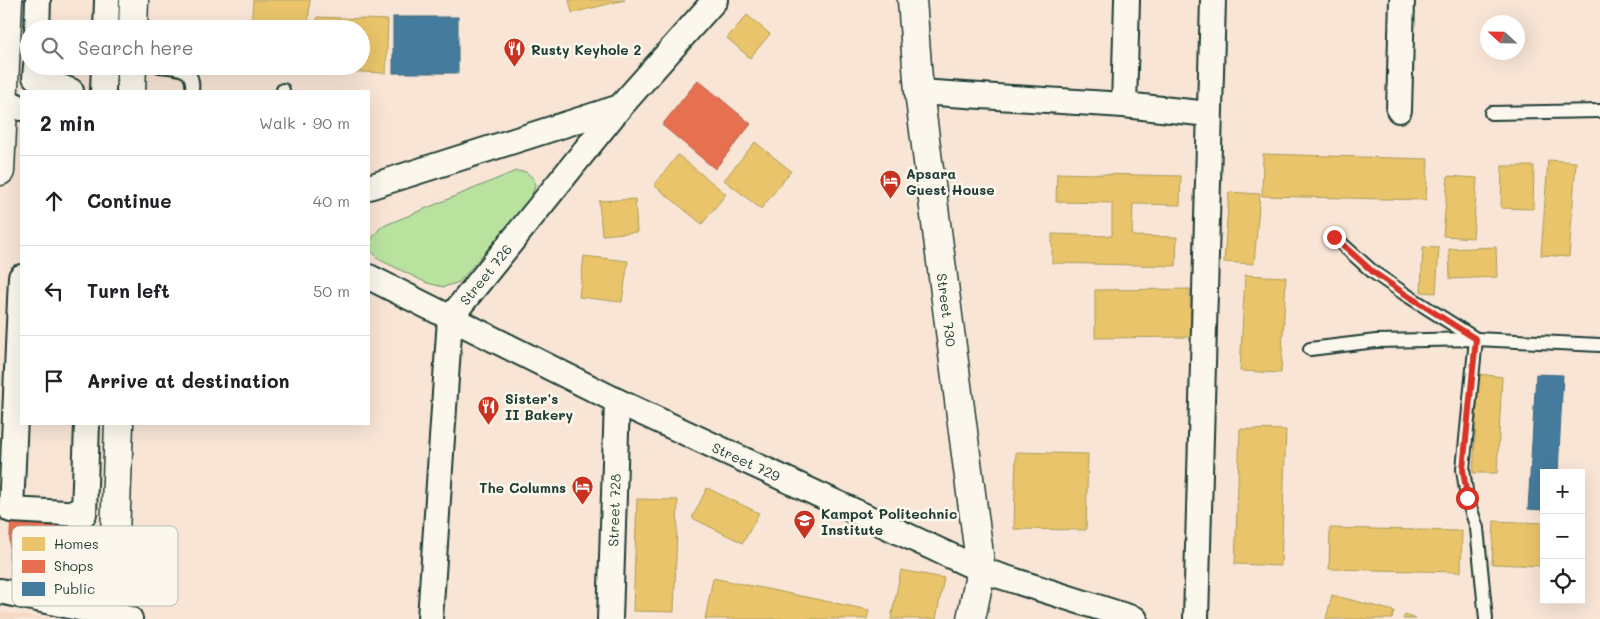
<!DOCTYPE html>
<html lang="en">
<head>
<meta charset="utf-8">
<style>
	:root { --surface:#fff; --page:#f2f2f2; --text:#202124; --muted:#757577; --line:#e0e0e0 }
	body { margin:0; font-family:Mali,sans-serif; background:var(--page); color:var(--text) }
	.controls { position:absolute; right:15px; bottom:15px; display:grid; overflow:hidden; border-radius:0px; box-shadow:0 5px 20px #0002 }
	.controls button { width:45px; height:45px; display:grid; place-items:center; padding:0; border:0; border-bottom:1px solid var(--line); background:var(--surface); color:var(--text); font:25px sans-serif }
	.compass { position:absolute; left:1480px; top:15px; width:45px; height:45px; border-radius:50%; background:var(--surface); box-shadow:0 5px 20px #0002; rotate:292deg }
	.stop { position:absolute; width:15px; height:15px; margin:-11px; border:4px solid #d93025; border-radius:50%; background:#fff }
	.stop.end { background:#d93025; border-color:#fff; box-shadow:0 1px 5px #0008 }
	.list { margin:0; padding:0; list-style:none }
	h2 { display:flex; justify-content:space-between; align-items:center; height:65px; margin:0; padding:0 20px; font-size:21px }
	h2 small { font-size:16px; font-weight:400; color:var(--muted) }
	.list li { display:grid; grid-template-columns:32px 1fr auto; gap:15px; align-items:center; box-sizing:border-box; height:90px; padding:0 20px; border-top:1px solid var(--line) }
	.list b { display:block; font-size:19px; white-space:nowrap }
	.list em { font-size:16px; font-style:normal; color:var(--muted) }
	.icon { flex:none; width:28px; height:28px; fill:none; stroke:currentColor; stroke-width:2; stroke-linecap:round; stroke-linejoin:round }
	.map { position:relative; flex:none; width:1600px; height:619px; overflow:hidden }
	.search { position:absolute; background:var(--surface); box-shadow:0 5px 20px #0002; left:20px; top:20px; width:350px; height:55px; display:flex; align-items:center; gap:12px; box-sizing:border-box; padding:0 18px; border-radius:28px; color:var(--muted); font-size:19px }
	.panel { position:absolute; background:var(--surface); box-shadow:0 5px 20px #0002; left:20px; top:90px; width:350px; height:335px; border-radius:0px }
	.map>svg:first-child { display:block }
</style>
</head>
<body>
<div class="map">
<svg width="1600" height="619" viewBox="0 0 1600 619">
	<rect width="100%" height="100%" fill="#f8e5d6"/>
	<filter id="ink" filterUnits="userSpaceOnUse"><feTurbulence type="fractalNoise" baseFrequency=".02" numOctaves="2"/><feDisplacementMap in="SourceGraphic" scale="10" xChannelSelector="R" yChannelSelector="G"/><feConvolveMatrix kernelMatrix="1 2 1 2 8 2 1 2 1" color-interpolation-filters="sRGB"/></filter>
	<g filter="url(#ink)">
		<path fill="#f6d8c7" d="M 0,612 L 49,619 L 0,619 Z"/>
		<path fill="#b9e29f" stroke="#6c906a" d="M 516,171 L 526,172 L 534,179 L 535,186 L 530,200 L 459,282 L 444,287 L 427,283 L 380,260 L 371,251 L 370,241 L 381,227 Z"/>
		<g fill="#e9c46a" stroke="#ac9c5a">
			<path d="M 253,0 L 310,0 L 308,29 L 251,29 Z"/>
			<path d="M 569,0 L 625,0 L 572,13 Z"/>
			<path d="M 747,15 L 770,34 L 750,58 L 727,38 Z"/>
			<path d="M 317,17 L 388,20 L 386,73 L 315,70 L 315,66 L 361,66 L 361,29 L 317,29 Z"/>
			<path d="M 249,66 L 305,66 L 305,72 L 249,68 Z"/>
			<path d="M 755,142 L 791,171 L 761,209 L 724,180 Z"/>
			<path d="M 1263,154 L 1428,159 L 1426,200 L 1262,196 Z"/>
			<path d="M 678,155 L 726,194 L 702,224 L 654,185 Z"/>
			<path d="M 1548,160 L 1576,162 L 1569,257 L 1541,255 Z"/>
			<path d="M 1502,166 L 1534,166 L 1533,209 L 1501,208 Z"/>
			<path d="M 1057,173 L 1181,176 L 1180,205 L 1133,204 L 1132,236 L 1177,237 L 1176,266 L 1052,263 L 1052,234 L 1112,236 L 1112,203 L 1056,202 Z"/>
			<path d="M 1448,176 L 1477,178 L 1473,238 L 1443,236 Z"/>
			<path d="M 1229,192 L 1260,194 L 1254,264 L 1224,262 Z"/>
			<path d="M 635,199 L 637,232 L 602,235 L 599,201 Z"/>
			<path d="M 1423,247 L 1439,248 L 1436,293 L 1421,292 Z"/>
			<path d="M 1496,247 L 1497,277 L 1450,279 L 1449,249 Z"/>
			<path d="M 584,256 L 628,261 L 622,302 L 579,297 Z"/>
			<path d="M 1245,275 L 1286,277 L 1281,373 L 1240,371 Z"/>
			<path d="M 1190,289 L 1191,337 L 1095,338 L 1095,290 Z"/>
			<path d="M 1479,374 L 1502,377 L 1497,473 L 1473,473 Z"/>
			<path d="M 1240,429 L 1286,430 L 1281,566 L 1235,564 Z"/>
			<path d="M 1016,452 L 1088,454 L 1086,530 L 1014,529 Z"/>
			<path d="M 707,488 L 759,513 L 743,543 L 692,518 Z"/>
			<path d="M 637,499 L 678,500 L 674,612 L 633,611 Z"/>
			<path d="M 1494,521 L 1544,523 L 1544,566 L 1492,564 Z"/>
			<path d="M 1330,528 L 1462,531 L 1461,572 L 1329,569 Z"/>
			<path d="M 901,570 L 944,578 L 936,619 L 891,619 Z"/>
			<path d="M 713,578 L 869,610 L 867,619 L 705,619 Z"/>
			<path d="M 1332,595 L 1394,611 L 1392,619 L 1326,619 Z"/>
			<path d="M 1405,615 L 1416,619 L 1403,619 Z"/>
		</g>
		<g fill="#e76f51" stroke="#ab6048">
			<path d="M 698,80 L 751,124 L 715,169 L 662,125 Z"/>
			<path d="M 11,510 L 84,514 L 80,572 L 9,559 Z"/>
		</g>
		<g fill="#457b9d" stroke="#3a687e">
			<rect x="393" y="17" width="65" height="56"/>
			<path d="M 1536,374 L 1563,375 L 1558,473 L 1544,473 L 1544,510 L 1528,509 Z"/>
		</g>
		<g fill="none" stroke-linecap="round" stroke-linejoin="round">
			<defs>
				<g id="lane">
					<path d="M 159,66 C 178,68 195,67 192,91"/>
					<path d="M 283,90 L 283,91"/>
					<path d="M 1491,113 L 1600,111"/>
					<path d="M 1334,237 L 1373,272 L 1405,294 L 1476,339 L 1463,469 L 1467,498 L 1477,528 L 1486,619"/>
					<path d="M 1310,349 L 1376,341 L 1476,339 L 1600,345"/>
				</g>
				<g id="street">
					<path d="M 37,29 L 38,0"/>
					<path d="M 106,29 L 107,0"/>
					<path d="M 36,66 L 35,77 L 71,91"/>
					<path d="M 103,91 L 104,66"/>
					<path d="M 919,92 L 1124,105 L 1209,114"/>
					<path d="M 0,98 L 21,108"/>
					<path d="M 1124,105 L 1127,0"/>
					<path d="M 1399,110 L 1402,0"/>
					<path d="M 369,187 L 620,107"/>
					<path d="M 21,277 L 11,510 L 84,514 L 87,424"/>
					<path id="s1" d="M 369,277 L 617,401 L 981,570 L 1135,619"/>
					<path d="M 0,591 L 130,619"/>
					<path id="s2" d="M 430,619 L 450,318 L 620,107 L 715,0"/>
					<path id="s3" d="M 610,619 L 617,401"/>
					<path d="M 1196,619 L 1213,0"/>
				</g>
				<g id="secondary">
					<path id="s4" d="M 912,0 L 919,92 L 981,570 L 971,619"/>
					<path d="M 133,29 L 134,0"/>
					<path d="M 131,91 L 132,66"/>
					<path d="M 0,171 L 8,0"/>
					<path d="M 112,619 L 119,424"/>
				</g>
			</defs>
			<use href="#lane" stroke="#1f3d34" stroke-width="16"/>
			<use href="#street" stroke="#1f3d34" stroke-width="28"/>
			<use href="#secondary" stroke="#1f3d34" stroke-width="31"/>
			<use href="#lane" stroke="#fbf7ec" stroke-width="12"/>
			<use href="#street" stroke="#fbf7ec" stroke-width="24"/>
			<use href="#secondary" stroke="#fbf7ec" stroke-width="28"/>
		</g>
	</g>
	<g fill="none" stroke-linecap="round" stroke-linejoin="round" filter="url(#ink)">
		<path stroke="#d93025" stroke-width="6" d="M 1334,237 L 1373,272 L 1405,294 L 1476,339 L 1463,469 L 1467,498"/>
	</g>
	<defs>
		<symbol id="restaurant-pin" viewBox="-11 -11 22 30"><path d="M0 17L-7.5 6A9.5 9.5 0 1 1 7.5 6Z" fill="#c8321e" stroke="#fbf7ec"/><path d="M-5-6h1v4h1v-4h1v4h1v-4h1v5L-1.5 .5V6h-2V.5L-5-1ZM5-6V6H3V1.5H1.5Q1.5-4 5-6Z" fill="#fff"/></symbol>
		<symbol id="hotel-pin" viewBox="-11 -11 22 30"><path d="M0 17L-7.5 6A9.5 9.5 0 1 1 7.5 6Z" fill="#c8321e" stroke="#fbf7ec"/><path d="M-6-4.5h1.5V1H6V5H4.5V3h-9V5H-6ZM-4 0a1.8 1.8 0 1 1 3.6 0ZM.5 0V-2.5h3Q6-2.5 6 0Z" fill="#fff"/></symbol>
		<symbol id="university-pin" viewBox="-11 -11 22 30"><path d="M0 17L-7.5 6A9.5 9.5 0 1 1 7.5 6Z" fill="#c8321e" stroke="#fbf7ec"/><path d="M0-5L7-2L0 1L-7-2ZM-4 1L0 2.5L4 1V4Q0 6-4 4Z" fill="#fff"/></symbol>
	</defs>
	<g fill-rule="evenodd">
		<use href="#restaurant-pin" x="502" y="36" width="25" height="34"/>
		<use href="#hotel-pin" x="878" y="168" width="25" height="34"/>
		<use href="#restaurant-pin" x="476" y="394" width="25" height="34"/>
		<use href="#hotel-pin" x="570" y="474" width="25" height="34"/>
		<use href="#university-pin" x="792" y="508" width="25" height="34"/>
	</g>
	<g text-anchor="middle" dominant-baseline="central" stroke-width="5" stroke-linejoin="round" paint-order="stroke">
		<g font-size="14" font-weight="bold" fill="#1f3d34" stroke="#fbf7ec" text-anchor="start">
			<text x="531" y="49">Rusty Keyhole 2</text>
			<text x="906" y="173">Apsara<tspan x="906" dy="16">Guest House</tspan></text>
			<text x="505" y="398">Sister's<tspan x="505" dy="16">II Bakery</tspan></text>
			<text x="566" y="487" text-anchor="end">The Columns</text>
			<text x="821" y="513">Kampot Politechnic<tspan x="821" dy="16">Institute</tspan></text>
		</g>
		<g font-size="14" fill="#1f3d34" stroke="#fbf7ec">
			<text stroke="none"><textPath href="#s2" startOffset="358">Street 726</textPath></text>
			<text stroke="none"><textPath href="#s4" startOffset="312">Street 730</textPath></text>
			<text stroke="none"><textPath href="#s1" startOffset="420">Street 729</textPath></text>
			<text stroke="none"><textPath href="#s3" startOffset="109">Street 728</textPath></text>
		</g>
	</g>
	<rect x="12" y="526" width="166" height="80" rx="8" fill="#fbf7ec" stroke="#b9bfb5" stroke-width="1"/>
	<rect x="22" y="537" width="23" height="14" fill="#e9c46a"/>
	<rect x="22" y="560" width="23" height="13" fill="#e76f51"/>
	<rect x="22" y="582" width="23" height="14" fill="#457b9d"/>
	<g font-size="14" fill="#1f3d34">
		<text x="54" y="549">Homes</text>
		<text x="54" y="571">Shops</text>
		<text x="54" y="594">Public</text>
	</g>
</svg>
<div class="controls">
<button>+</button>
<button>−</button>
<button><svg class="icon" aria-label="locate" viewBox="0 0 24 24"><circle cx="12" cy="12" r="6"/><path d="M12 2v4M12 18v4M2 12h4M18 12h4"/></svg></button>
</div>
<svg class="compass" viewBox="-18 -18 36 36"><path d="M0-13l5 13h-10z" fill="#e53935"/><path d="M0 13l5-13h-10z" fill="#757577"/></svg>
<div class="stop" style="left:1467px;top:498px"></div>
<div class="stop end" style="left:1334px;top:237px"></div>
<div class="search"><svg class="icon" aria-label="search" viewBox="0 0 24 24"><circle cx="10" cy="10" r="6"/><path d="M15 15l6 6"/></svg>Search here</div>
<section class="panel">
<h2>2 min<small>Walk · 90 m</small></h2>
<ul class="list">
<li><svg class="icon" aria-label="ahead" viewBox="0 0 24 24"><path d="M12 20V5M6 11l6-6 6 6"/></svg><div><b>Continue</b></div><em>40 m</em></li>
<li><svg class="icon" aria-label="left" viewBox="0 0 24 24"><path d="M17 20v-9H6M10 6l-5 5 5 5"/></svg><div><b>Turn left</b></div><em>50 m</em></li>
<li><svg class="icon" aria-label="arrive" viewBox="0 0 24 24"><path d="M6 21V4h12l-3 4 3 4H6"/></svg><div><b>Arrive at destination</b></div></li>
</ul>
</section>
</div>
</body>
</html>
